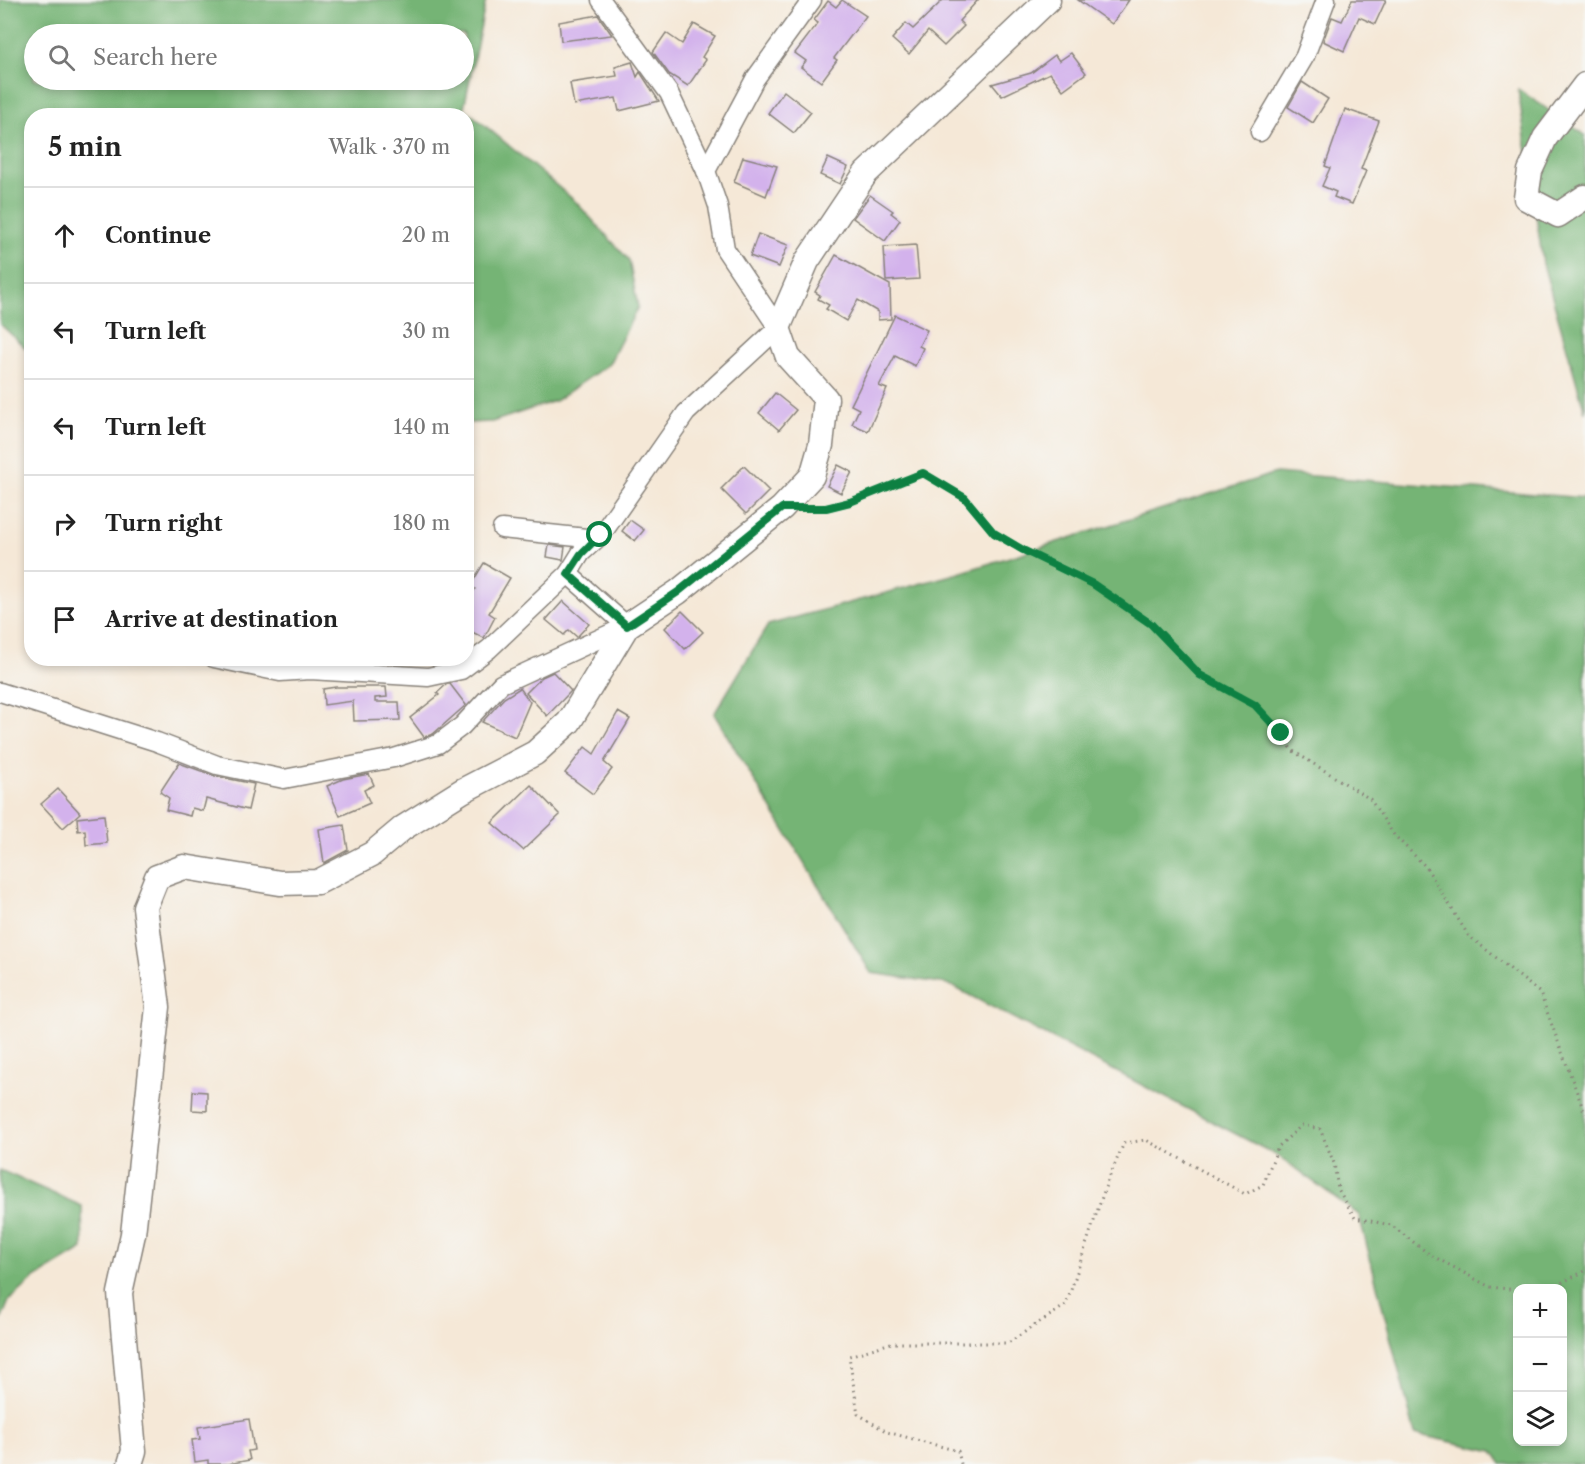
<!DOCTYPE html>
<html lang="en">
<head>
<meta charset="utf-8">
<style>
	:root { --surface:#fff; --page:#f2f2f2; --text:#222; --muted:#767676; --line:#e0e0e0 }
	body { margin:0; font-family:"Libre Caslon Text",serif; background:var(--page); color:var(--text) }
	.controls { position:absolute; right:18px; bottom:18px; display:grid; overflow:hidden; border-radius:12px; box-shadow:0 3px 9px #0003 }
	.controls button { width:54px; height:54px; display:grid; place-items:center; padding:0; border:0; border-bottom:2px solid var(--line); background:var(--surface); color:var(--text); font:30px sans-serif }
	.stop { position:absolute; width:18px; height:18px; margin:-14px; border:4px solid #0b8043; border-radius:50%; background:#fff }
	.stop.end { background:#0b8043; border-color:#fff; box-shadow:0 2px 6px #0008 }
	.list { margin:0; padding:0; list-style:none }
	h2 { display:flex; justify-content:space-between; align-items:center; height:78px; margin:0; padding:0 24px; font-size:26px }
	h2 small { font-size:20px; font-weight:400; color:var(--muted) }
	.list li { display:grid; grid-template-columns:39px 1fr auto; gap:18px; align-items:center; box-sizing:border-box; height:96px; padding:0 24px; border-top:2px solid var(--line) }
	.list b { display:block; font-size:22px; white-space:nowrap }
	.list em { font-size:20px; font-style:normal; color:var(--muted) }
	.icon { flex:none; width:33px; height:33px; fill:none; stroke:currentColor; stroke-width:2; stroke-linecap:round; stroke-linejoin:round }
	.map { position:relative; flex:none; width:1585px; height:1464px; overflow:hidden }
	.search { position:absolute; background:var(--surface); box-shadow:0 3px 9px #0003; left:24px; top:24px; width:450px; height:66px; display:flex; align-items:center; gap:15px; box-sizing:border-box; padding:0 21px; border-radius:33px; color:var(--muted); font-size:22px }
	.panel { position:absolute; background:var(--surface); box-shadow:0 3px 9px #0003; left:24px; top:108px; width:450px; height:558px; border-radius:24px }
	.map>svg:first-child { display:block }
</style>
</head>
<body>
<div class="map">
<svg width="1585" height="1464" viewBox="0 0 1585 1464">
	<rect width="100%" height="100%" fill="#f6f6f2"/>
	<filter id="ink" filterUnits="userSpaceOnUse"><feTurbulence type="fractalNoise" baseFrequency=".0167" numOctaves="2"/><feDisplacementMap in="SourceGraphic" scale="12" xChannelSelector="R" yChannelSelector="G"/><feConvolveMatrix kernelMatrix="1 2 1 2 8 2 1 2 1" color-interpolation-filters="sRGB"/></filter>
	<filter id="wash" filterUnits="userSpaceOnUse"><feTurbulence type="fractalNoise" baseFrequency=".008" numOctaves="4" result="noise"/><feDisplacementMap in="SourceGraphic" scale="24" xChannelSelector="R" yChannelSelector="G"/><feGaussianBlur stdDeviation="1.35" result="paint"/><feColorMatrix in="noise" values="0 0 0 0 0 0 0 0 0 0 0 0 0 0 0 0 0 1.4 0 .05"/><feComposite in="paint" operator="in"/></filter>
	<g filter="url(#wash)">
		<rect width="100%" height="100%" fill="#f5e8d7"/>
		<g fill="#74b475" stroke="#486848" stroke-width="1.5" fill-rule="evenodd">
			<path d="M 0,0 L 486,0 L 464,108 L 575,201 L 629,260 L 638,307 L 609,364 L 555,401 L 492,422 L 467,423 L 466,116 L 32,116 L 31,353 L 0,324 ZM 464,34 L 464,80 L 34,80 L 34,34 Z"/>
			<path d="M 1518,89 L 1585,135 L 1585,412 L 1543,264 Z"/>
			<path d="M 1276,473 L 1585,498 L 1585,1464 L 1502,1464 L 1493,1451 L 1415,1434 L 1359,1215 L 1278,1156 L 948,984 L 871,973 L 714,714 L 768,625 L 959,573 ZM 1562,1288 L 1562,1442 L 1518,1442 L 1518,1288 Z"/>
			<path d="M 0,1170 L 82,1206 L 83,1249 L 35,1278 L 9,1301 L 0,1323 Z"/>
		</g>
		<g id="blocks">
			<g fill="#d3b2ec">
				<path d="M 842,0 L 866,16 L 834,58 L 837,60 L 821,82 L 801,67 L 806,61 L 795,53 L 818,23 L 814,20 L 828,1 L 836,7 Z"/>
				<path d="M 943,0 L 978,0 L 959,21 L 964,26 L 944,46 L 928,31 L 909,54 L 892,39 L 906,23 L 913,29 Z"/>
				<path d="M 1078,0 L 1129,0 L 1112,24 Z"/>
				<path d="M 1352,0 L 1386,0 L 1375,24 L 1359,17 L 1344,51 L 1323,41 L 1332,17 L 1342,21 Z"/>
				<path d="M 598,15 L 612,35 L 561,41 L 559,22 Z"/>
				<path d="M 694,24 L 715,36 L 702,57 L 706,60 L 688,86 L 669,74 L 653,52 L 666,33 L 682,44 Z"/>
				<path d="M 1071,53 L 1086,73 L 1063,90 L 1050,73 L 1002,96 L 992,84 L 1031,73 L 1055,55 L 1059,61 Z"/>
				<path d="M 632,62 L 637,77 L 640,72 L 659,101 L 619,111 L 616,98 L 574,105 L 570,83 L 617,76 L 615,67 Z"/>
				<path d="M 1302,82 L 1328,99 L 1313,123 L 1288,107 Z"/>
				<path d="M 784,91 L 811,112 L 794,133 L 768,113 Z"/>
				<path d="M 1345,109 L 1379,121 L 1361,169 L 1366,171 L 1352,204 L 1334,197 L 1336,192 L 1322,186 L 1330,168 L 1325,166 Z"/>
				<path d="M 743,157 L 777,166 L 766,196 L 734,182 Z"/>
				<path d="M 828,158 L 848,167 L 840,184 L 820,175 Z"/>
				<path d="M 870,195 L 893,211 L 891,213 L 900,220 L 885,241 L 853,218 Z"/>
				<path d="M 758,234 L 788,245 L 779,267 L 750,256 Z"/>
				<path d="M 916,245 L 919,279 L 886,281 L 884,247 Z"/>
				<path d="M 836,255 L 890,285 L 891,319 L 878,320 L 878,312 L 858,300 L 846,321 L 826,309 L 829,305 L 818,299 L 820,295 L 815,292 Z"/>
				<path d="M 895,315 L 927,330 L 919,346 L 923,348 L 915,366 L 895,356 L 879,386 L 887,389 L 868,431 L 852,424 L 859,409 L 851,405 Z"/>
				<path d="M 775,393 L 796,410 L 779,430 L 759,413 Z"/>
				<path d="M 838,465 L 852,472 L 841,493 L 827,486 Z"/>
				<path d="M 744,466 L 769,491 L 746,514 L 721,489 Z"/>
				<path d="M 630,520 L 644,530 L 635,541 L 622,531 Z"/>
				<path d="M 549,545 L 565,547 L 563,560 L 547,557 Z"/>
				<path d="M 484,563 L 510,578 L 489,613 L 495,617 L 484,638 L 466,629 L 466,603 L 475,589 L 470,586 Z"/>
				<path d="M 563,601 L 589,624 L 577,637 L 569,630 L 564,635 L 546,620 Z"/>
				<path d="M 682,611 L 703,632 L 685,649 L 665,628 Z"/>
				<path d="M 553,672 L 571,691 L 547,716 L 526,693 L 542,677 Z"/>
				<path d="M 447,684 L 450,684 L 466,705 L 433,734 L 424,737 L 410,718 L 439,695 L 437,693 Z"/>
				<path d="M 336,687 L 386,687 L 387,697 L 375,698 L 375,702 L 399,702 L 400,720 L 354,721 L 353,701 L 324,705 L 323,689 Z"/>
				<path d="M 520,688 L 530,702 L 515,737 L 482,722 L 504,698 Z"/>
				<path d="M 618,712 L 630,719 L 604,762 L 612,769 L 593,794 L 565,773 L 585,747 L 594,754 Z"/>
				<path d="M 179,763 L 215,776 L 254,784 L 248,810 L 206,799 L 203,811 L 192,808 L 190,816 L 166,810 L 169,798 L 160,792 Z"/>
				<path d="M 369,774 L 374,785 L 364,790 L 370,803 L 340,816 L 327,786 L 343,779 Z"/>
				<path d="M 531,785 L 560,815 L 523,850 L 492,823 Z"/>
				<path d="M 58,789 L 80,813 L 63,828 L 41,804 Z"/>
				<path d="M 104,815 L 107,843 L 86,845 L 85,830 L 78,831 L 77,818 Z"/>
				<path d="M 344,825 L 348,850 L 324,863 L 319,829 Z"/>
				<path d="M 193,1091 L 207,1092 L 207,1111 L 192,1110 Z"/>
				<path d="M 249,1419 L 254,1450 L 248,1451 L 250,1460 L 228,1464 L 208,1464 L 208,1460 L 195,1462 L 192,1440 L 200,1439 L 198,1427 Z"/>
			</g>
		</g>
	</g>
	<g filter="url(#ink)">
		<use href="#blocks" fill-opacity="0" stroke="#88827a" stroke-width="1.5"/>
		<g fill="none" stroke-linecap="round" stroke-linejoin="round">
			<defs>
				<g id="street">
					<path d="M 601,0 L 669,93 L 706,171"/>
					<path d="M 1260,132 L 1305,56 L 1326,0"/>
					<path d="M 502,529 L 586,538 L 601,535"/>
					<path d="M 214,658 L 280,672 L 310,670 L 428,677 L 461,670 L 489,649 L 568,574 L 581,553 L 601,535 L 686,413 L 778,328 L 725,249 L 718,206 L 706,171 L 755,79 L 812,0"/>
					<path d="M 0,692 L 157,742 L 217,765 L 284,779 L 394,758 L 438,744 L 462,726 L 501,684 L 627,626 L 568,574"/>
				</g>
				<g id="secondary">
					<path d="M 1585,85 L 1545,138 L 1530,171 L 1526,198 L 1558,215 L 1585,197"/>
					<path d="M 130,1464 L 134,1451 L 120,1293 L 133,1234 L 158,1007 L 145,907 L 157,877 L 184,867 L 280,883 L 318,882 L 372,854 L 403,828 L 462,791 L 535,753 L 569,722 L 627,626 L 678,592 L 782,508 L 812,476 L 821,445 L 826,399 L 788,357 L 778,328 L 807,261 L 866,173 L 1048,0"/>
				</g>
			</defs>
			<use href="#street" stroke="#88827a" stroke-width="21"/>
			<use href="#secondary" stroke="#88827a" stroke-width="27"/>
			<g stroke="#88827a" stroke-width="3" stroke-dasharray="1.5 4.5" stroke-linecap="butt">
				<path d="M 811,508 L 850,503 L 923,473 L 965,498 L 994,533 L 1023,550 L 1093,584 L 1151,624 L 1200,675 L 1255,705 L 1293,751 L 1370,799 L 1394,835 L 1426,867 L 1468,935 L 1540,993 L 1585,1114"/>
				<path d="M 1551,1288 L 1585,1271"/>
				<path d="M 961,1464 L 958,1451 L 887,1432 L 858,1414 L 849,1356 L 891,1343 L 1008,1343 L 1066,1305 L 1106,1185 L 1124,1143 L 1146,1140 L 1245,1194 L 1263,1185 L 1278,1147 L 1302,1125 L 1320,1129 L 1334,1163 L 1338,1189 L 1355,1218 L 1391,1225 L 1429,1254 L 1490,1287 L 1518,1290"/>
			</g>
			<use href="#street" stroke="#fff" stroke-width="18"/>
			<use href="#secondary" stroke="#fff" stroke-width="24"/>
		</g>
	</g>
	<g fill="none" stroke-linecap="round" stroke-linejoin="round" filter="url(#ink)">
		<path stroke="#0b8043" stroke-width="8" d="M 600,535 L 581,554 L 568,574 L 627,626 L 678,592 L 782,508 L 826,508 L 850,502 L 923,473 L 965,498 L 994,533 L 1023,550 L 1093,584 L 1151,624 L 1200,675 L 1255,705 L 1281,733"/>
	</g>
</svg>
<div class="controls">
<button>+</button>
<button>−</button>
<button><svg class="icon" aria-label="layers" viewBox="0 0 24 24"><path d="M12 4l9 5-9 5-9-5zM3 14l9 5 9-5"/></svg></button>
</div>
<div class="stop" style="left:600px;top:535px"></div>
<div class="stop end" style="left:1281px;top:733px"></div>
<div class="search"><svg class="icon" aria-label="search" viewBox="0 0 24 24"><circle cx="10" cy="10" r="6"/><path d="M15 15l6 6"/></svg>Search here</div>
<section class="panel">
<h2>5 min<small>Walk · 370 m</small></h2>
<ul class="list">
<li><svg class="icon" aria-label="ahead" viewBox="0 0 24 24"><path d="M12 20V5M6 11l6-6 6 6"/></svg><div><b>Continue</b></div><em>20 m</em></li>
<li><svg class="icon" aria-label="left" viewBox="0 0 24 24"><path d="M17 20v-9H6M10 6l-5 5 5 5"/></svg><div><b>Turn left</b></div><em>30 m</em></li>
<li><svg class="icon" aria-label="left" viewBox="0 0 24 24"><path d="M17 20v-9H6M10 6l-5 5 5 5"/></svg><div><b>Turn left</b></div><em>140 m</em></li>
<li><svg class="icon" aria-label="right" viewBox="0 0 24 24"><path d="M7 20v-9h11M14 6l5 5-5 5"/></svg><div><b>Turn right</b></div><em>180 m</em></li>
<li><svg class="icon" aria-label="arrive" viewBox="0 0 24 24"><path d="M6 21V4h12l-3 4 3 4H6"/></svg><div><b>Arrive at destination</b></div></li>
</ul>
</section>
</div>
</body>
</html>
